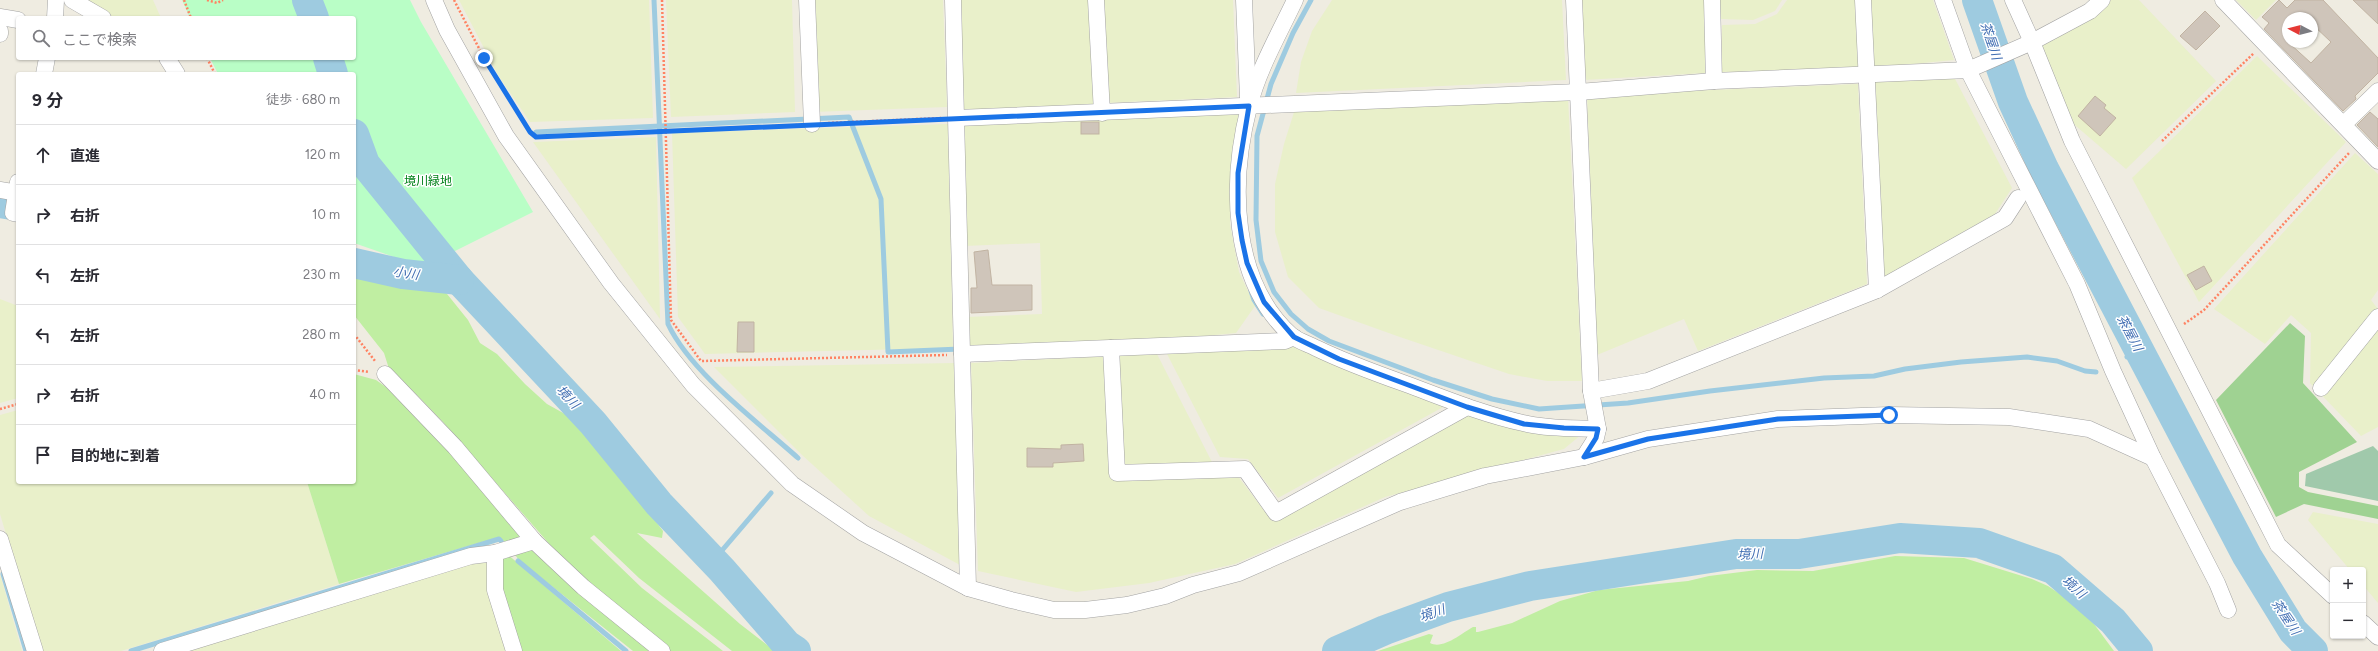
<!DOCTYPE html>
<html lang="ja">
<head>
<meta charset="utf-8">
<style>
	:root { --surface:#fff; --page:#f2f2f3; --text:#2b2b33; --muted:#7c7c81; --line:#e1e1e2 }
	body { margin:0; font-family:Figtree,"Noto Sans JP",sans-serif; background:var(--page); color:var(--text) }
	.controls { position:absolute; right:12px; bottom:12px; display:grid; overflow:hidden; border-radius:4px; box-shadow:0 1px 3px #0004 }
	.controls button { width:36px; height:36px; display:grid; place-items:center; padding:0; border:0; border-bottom:1px solid var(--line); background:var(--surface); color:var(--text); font:20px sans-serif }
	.compass { position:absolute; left:2282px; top:12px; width:36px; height:36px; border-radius:50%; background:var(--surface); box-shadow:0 1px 3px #0004; rotate:277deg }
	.stop { position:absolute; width:12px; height:12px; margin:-9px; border:3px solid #1a73e8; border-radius:50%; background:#fff }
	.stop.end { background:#1a73e8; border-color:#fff; box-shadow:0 1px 4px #0008 }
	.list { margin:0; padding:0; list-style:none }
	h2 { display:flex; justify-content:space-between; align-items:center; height:52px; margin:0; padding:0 16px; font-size:17px }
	h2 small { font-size:13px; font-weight:400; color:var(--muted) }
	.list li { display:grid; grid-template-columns:26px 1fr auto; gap:12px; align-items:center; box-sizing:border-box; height:60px; padding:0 16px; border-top:1px solid var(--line) }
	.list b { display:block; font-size:15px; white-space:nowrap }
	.list em { font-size:13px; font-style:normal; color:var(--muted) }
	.icon { flex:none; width:22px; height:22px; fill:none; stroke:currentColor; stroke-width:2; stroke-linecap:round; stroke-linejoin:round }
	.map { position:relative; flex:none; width:2378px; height:651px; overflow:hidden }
	.search { position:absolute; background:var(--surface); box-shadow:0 1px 3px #0004; left:16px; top:16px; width:340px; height:44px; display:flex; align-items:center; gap:10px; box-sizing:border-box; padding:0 14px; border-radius:4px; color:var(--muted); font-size:15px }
	.panel { position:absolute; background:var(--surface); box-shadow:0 1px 3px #0004; left:16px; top:72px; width:340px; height:412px; border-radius:4px }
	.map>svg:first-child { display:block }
</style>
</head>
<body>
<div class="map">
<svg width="2378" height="651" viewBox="0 0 2378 651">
	<rect width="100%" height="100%" fill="#efece1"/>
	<g fill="#e9f0ca">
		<path d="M 85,0 L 153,0 L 161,18 L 115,18 Z"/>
		<path d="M 459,0 L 649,0 L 653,118 L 530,122 L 498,75 Z"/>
		<path d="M 666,0 L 792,0 L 795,112 L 671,117 Z"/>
		<path d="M 809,0 L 943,0 L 947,107 L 813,112 Z"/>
		<path d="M 957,0 L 1090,0 L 1094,105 L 959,110 Z"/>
		<path d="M 1100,0 L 1233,0 L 1237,97 L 1105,103 Z"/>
		<path d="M 1332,0 L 1562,0 L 1566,80 L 1296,93 L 1301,62 L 1312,31 Z"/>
		<path d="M 1579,0 L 1705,0 L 1707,21 L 1705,73 L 1584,80 Z"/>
		<path d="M 1718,0 L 1782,0 L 1775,11 L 1753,20 L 1720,19 Z"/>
		<path d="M 1787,0 L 1856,0 L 1859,69 L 1722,72 L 1722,25 L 1755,24 L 1777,14 Z"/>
		<path d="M 1868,0 L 1933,0 L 1954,60 L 1871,68 Z"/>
		<path d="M 2111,0 L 2139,0 L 2216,81 L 2126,169 L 2069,120 L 2042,45 L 2098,14 Z"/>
		<path d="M 2236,0 L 2276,0 L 2256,20 Z"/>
		<path d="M 2257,56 L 2346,142 L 2199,302 L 2132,178 Z"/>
		<path d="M 1954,77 L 2012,188 L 1995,214 L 1882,278 L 1873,81 Z"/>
		<path d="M 1858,84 L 1867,284 L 1698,351 L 1684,319 L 1597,355 L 1587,95 Z"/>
		<path d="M 1568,97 L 1582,381 L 1547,381 L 1509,374 L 1397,336 L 1319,308 L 1288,277 L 1275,232 L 1275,184 L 1284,144 L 1295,109 Z"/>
		<path d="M 1240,110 L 1231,175 L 1230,224 L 1239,272 L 1255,306 L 1236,333 L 1161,340 L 969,348 L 967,317 L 1042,314 L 1040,243 L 964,246 L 961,122 Z"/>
		<path d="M 948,124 L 953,348 L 705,354 L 678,317 L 672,133 Z"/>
		<path d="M 656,137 L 660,319 L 533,142 Z"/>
		<path d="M 2355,153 L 2378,174 L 2378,290 L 2371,300 L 2378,309 L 2378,427 L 2361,436 L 2310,383 L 2311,333 L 2291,315 L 2265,344 L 2214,309 Z"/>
		<path d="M 0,299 L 18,306 L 18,398 L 0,403 Z"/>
		<path d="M 1295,344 L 1445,406 L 1278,498 L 1248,459 L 1220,457 L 1167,354 Z"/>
		<path d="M 1157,354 L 1218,474 L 1237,475 L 1272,521 L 1466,412 L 1529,433 L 1582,434 L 1564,449 L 1385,497 L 1235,564 L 1149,583 L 1076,592 L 978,571 L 971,363 Z"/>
		<path d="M 955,363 L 960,565 L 869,516 L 802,455 L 714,367 Z"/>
		<path d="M 18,410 L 18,482 L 307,482 L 339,584 L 121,651 L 41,651 L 0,514 L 0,415 Z"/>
		<path d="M 2313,512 L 2378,524 L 2378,603 L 2363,585 L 2363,570 L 2350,570 L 2308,520 Z"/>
		<path d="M 471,561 L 484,561 L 489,565 L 509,651 L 177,651 Z"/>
		<path d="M 0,574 L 22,651 L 0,651 Z"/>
	</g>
	<g fill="#c0eea2">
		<path d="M 354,271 L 439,284 L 468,320 L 480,343 L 497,354 L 525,384 L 547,404 L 583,424 L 663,531 L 662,538 L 637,533 L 740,624 L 775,651 L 732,651 L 639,578 L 594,535 L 590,538 L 642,588 L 723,651 L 670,651 L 613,605 L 565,562 L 443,422 L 412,390 L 390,372 L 384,353 L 354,315 Z"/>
		<path d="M 354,374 L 376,380 L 400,397 L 521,529 L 519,539 L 506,543 L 499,537 L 339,584 L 307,482 L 354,482 Z"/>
		<path d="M 534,548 L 654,651 L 633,651 L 519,560 L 512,551 Z"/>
		<path d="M 506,553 L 621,651 L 517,651 L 498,588 L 498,563 Z"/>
		<path d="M 1895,556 L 1964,558 L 2032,579 L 2048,586 L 2075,604 L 2094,624 L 2114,651 L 1378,651 L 1429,634 L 1433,635 L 1430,643 C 1443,650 1462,633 1473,627 L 1476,627 L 1476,632 L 1478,632 L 1512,623 L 1560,601 L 1599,590 L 1688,581 L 1709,576 L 1757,570 L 1813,571 Z"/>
	</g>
	<path fill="#9fd292" d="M 2290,323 L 2305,336 L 2303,383 L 2357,442 L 2299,472 L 2299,487 L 2308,492 L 2378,506 L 2378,519 L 2304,504 L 2276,517 L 2216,400 Z"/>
	<path fill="#a0c9ab" d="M 2373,446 L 2378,451 L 2378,501 L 2305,486 L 2306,474 Z"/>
	<path fill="#b9fec6" d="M 182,0 L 410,0 L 421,22 L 533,212 L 423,267 L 354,243 L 354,74 L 218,74 L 210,58 L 354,58 L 354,18 L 190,18 Z"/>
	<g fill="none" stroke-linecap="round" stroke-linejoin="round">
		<g stroke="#9ecbe0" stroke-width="5">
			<path d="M 654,0 L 668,324 C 691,373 758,422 798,458"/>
			<path d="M 1311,0 L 1293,33 L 1271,84 L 1257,136 L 1256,220 L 1261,261 L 1274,292 L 1291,314 L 1308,329 L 1329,341 L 1433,380 L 1492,399 L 1539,409 L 1628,403 L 1710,391 L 1824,378 L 1874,376 L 1905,369 L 1961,362 L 2027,357 L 2057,361 L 2085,371 L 2096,372"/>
			<path d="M 536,132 L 849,117 L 881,199 L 888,352 L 960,349"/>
			<path d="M 1251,291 L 1254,300 L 1263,314"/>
			<path d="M 2127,357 L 2139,350"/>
			<path d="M 518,561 L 626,651"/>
			<path d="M 713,561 L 771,493"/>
			<path d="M 3,574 L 26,651"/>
			<path d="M 131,651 L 499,539 L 501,541"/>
		</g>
		<g stroke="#9ecbe0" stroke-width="30">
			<path d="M 307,0 L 314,18"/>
			<path d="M 1977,0 L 2013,102 L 2044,169 L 2247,556 L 2293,631 L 2313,651"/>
			<path d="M 328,58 L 333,74"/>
			<path d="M 354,134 L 365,164 L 459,280 L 593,423 L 659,504 L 722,570 L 787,645 L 796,651"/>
			<path d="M 0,203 L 18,206"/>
			<path d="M 354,263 L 403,274 L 459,280"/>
			<path d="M 1337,651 L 1385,630 L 1448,607 L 1530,586 L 1736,554 L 1799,554 L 1900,538 L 1979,543 L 2053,569 L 2113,621 L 2138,651"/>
		</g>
	</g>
	<g fill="#cfc5ba" stroke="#c1b3a2" fill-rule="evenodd">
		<path d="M 2279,0 L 2287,8 L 2295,0 L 2323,0 L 2378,58 L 2378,73 L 2355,96 L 2356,99 L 2343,111 L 2264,29 L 2269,23 L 2262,17 ZM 2288,18 L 2312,18 L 2312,24 L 2331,42 L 2311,63 L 2288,42 Z"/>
		<path d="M 2353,0 L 2378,0 L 2378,24 Z"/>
		<path d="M 2205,11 L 2220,26 L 2196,50 L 2180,36 Z"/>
		<path d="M 2095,96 L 2106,105 L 2104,108 L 2116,118 L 2100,136 L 2078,116 Z"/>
		<path d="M 2370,112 L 2378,119 L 2378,147 L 2357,125 Z"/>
		<rect x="1081" y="122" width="18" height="12"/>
		<path d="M 988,250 L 992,285 L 1032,285 L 1032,310 L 971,313 L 971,288 L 977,288 L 974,252 Z"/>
		<path d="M 2204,266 L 2212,281 L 2196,290 L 2187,275 Z"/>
		<path d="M 738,322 L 754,322 L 754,352 L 737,352 Z"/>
		<path d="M 1083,444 L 1084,461 L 1053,463 L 1053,467 L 1027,467 L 1027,448 L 1061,449 L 1061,445 Z"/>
	</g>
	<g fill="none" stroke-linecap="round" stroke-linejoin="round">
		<defs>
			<g id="minor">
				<path d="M 72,0 L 103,18"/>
				<path d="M 434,0 L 447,30 L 506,136 L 611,283 L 693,385 L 792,484 L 863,533 L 968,588 L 1011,600 L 1054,610 L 1085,610 L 1127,605 L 1165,596 L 1193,585 L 1239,573 L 1400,502 L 1485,476 L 1584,457 L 1596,438 L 1598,429 L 1591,391 L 1574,0"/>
				<path d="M 807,0 L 812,124"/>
				<path d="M 953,0 L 968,588"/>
				<path d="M 1096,0 L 1102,113"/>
				<path d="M 1244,0 L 1248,98"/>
				<path d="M 1295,0 C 1279,34 1258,70 1249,107 C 1230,181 1230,281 1292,336 C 1298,341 1309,344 1316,348 C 1345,362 1375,373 1406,384 C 1444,398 1482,414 1523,423 C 1547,429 1573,428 1598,429"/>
				<path d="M 1712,0 L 1714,81"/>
				<path d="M 1863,0 L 1877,290"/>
				<path d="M 1943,0 L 1968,70 L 2077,284 L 2113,371 L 2153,458 L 2217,583 L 2228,610"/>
				<path d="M 2013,0 L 2032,42 L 2072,141 L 2278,545 L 2333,596"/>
				<path d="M 2223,0 L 2378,161"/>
				<path d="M 0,17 L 18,20"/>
				<path d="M 55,18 L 56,0"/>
				<path d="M 0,31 L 0,34"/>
				<path d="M 167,58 L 177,74"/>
				<path d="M 44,74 L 47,58"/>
				<path d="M 957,118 L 1579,92 L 1714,81 L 1968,70 L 2032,42 L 2090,11 L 2102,0"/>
				<path d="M 2344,124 L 2378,91"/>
				<path d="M 18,182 L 13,213 L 18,214"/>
				<path d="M 0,190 L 18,193"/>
				<path d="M 1111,348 L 1117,473 L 1245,469 L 1276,513 L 1467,407"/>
				<path d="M 962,354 L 1285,341 L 1294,337"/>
				<path d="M 385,374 L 455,447 L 534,541 L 583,587 L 662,651"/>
				<path d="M 2321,388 L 2378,317"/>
				<path d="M 1591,391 L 1648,381 L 1877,290 L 2005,218 L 2018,198"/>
				<path d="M 1584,457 L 1648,439 L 1778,419 L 1889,415 L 2009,417 L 2089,429 L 2153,458"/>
				<path d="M 0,539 L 35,651"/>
				<path d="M 495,553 L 495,590 L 514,651"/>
				<path d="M 2363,623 L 2378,637"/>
				<path d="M 162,651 L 471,556 L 495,553 L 534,541"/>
			</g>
		</defs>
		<use href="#minor" stroke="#a3a3a3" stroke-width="17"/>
		<g stroke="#ff8262" stroke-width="2.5" stroke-dasharray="2 2" stroke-linecap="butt">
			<path d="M 184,0 L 191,18"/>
			<path d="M 207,0 L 217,3 L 223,0"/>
			<path d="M 454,0 L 484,58 L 530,132 L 536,137 L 797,125"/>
			<path d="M 662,0 L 671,320 L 701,361 L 947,355"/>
			<path d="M 207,58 L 215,74"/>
			<path d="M 828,123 L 941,118"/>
			<path d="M 2162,141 L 2254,53"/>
			<path d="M 2184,324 L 2204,310 L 2349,153"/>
			<path d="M 354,334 L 375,361"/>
			<path d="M 354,370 L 369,372"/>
			<path d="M 0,409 L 18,404"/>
		</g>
		<use href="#minor" stroke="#fff" stroke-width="16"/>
	</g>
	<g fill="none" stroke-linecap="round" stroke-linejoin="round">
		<path stroke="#1a73e8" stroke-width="5" d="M 484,58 L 530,132 L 536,137 L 1249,106 L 1238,173 L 1238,213 L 1242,240 L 1247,263 L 1264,302 L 1294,337 L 1339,359 L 1467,407 L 1524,424 L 1564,428 L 1598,429 L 1596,438 L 1584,457 L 1648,439 L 1778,419 L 1889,415"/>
	</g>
	<g text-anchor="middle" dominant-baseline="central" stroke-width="3" stroke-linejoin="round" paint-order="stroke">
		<g font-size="12" fill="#03821a" stroke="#fff">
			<text x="428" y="181">境川緑地</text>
		</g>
		<g font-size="13" font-style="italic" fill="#426fb3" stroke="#fff">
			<text transform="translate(1991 41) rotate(71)">茶屋川</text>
			<text transform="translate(406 273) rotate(9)">小川</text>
			<text transform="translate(2130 333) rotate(62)">茶屋川</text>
			<text transform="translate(568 397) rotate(47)">境川</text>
			<text transform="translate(1750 554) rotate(-2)">境川</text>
			<text transform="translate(2074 587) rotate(41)">境川</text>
			<text transform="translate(1432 613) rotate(-19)">境川</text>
			<text transform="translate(2286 617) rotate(56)">茶屋川</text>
		</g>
	</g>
</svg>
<div class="controls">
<button>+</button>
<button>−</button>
</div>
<svg class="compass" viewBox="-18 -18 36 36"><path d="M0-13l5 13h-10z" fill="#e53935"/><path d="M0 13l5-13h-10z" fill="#7c7c81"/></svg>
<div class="stop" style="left:1889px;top:415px"></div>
<div class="stop end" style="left:484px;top:58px"></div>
<div class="search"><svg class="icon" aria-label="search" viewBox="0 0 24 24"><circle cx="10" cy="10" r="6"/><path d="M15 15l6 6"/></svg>ここで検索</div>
<section class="panel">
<h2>9 分<small>徒歩 · 680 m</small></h2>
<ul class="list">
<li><svg class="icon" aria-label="ahead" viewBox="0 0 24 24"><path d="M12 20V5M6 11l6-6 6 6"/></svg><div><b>直進</b></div><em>120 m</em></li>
<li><svg class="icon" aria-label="right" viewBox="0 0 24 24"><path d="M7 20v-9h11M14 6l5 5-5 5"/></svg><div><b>右折</b></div><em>10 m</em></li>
<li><svg class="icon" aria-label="left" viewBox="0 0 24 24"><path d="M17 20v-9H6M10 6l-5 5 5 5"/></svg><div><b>左折</b></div><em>230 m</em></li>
<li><svg class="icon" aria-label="left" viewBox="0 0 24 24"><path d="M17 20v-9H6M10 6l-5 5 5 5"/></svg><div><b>左折</b></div><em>280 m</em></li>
<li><svg class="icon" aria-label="right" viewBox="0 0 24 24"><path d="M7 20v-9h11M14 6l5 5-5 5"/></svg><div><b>右折</b></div><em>40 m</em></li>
<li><svg class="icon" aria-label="arrive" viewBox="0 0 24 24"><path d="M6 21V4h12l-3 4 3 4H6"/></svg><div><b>目的地に到着</b></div></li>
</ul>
</section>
</div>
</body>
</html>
